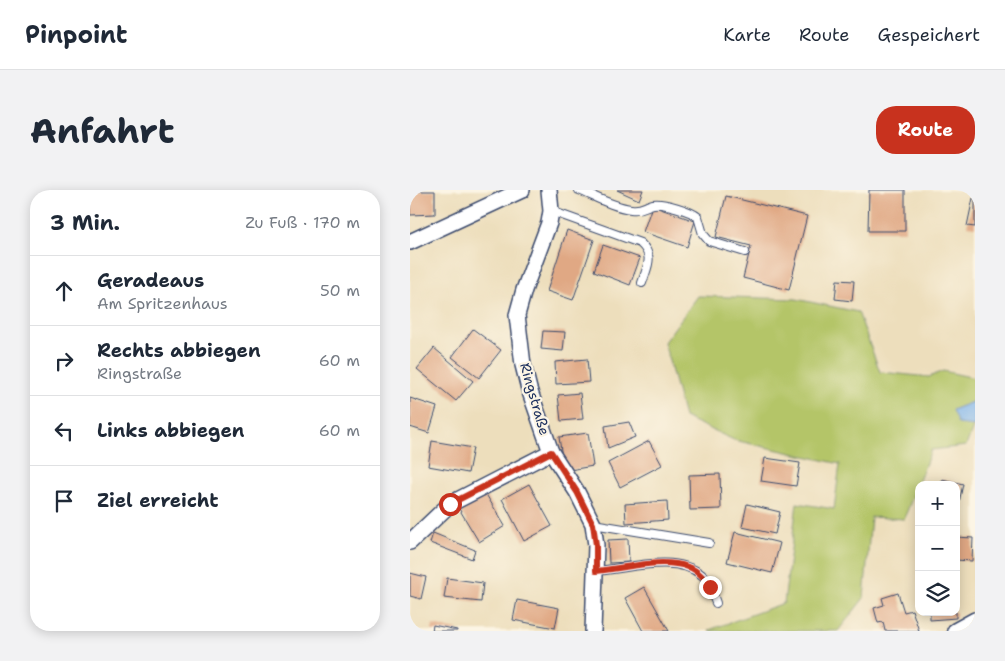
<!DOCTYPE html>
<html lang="de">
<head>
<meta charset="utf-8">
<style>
	:root { --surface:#fff; --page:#f2f2f3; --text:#1f2937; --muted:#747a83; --line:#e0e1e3; --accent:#c8321e }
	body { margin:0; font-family:"Shantell Sans",sans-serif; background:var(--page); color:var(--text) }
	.controls { position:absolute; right:15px; bottom:15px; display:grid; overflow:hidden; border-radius:10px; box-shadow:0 2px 12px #0003 }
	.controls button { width:45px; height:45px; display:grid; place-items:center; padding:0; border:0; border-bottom:1px solid var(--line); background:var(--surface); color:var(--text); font:25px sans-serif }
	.stop { position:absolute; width:15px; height:15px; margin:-11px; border:4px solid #c8321e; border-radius:50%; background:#fff }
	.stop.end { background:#c8321e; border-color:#fff; box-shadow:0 1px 5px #0008 }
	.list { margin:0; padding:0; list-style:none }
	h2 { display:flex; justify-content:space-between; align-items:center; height:65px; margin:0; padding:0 20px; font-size:21px }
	h2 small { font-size:16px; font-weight:400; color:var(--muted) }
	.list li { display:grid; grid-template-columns:32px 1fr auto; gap:15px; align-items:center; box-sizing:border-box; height:70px; padding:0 20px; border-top:1px solid var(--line) }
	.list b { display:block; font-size:19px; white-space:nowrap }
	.list p { margin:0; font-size:16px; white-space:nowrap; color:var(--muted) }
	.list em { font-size:16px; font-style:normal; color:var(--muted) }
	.icon { flex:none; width:28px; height:28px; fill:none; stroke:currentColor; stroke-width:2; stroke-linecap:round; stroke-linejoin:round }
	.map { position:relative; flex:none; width:565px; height:441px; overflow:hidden; border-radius:20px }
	header { display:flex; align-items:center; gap:30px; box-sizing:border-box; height:70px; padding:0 25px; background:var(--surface); border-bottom:1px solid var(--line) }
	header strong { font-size:24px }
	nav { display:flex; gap:28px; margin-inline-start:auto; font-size:18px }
	.intro { display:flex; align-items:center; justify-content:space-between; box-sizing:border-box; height:120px; padding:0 30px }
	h1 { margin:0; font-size:35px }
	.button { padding:12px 22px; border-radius:20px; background:var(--accent); color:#fff; font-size:18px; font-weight:700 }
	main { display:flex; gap:30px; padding:0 30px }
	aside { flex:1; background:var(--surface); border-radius:20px; box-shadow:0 2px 12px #0003 }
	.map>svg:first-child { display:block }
</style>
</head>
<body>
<header>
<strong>Pinpoint</strong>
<nav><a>Karte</a><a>Route</a><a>Gespeichert</a></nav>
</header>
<div class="intro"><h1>Anfahrt</h1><a class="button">Route</a></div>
<main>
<aside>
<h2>3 Min.<small>Zu Fuß · 170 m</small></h2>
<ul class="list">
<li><svg class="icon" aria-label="ahead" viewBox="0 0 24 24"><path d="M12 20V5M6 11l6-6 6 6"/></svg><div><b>Geradeaus</b><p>Am Spritzenhaus</p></div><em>50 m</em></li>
<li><svg class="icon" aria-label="right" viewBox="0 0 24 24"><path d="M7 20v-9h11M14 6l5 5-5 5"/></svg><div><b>Rechts abbiegen</b><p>Ringstraße</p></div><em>60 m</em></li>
<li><svg class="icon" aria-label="left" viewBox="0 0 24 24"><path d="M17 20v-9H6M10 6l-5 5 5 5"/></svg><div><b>Links abbiegen</b></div><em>60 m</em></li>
<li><svg class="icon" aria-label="arrive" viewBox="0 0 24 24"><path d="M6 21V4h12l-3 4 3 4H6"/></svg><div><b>Ziel erreicht</b></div></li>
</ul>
</aside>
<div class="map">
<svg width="565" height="441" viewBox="0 0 565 441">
	<rect width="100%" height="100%" fill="#fcf5e5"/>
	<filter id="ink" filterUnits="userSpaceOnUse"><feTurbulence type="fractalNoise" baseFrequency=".02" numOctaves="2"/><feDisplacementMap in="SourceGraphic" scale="10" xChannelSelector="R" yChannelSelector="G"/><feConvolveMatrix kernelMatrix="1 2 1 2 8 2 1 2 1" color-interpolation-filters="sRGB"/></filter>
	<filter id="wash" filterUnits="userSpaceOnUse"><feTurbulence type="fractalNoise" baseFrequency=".0096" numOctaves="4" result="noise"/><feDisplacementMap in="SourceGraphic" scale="20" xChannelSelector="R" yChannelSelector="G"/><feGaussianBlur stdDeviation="1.12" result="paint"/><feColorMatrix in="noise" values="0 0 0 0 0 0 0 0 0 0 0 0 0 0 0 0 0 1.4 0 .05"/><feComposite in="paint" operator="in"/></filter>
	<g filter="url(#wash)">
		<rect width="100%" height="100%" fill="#eddebc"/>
		<path fill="#b4c568" stroke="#687a63" d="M 288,106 L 386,109 L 448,122 L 470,182 L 519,187 L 533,181 L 565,188 L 565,211 L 542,220 L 564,235 L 556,256 L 521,260 L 494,329 L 461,327 L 454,408 L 428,441 L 300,441 L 299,440 L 374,413 L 387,313 L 424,319 L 430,274 L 324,250 L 274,227 L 254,152 Z"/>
		<path fill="#7cb2eb" stroke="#4c70a4" d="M 565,211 L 565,236 L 548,234 L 542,220 Z"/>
		<g id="blocks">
			<g fill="#e0a884">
				<path d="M 207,0 L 233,0 L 229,10 Z"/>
				<path d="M 459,0 L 495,0 L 495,41 L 458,41 Z"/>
				<path d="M 0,1 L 25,1 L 25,24 L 0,25 Z"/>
				<path d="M 316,6 L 397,26 L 379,100 L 333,88 L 341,56 L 306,47 Z"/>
				<path d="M 563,8 L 565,9 L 565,37 L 557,36 Z"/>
				<path d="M 242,16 L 285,31 L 277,57 L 233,42 Z"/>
				<path d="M 157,40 L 184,50 L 163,110 L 137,101 Z"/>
				<path d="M 193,55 L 230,68 L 220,95 L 184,81 Z"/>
				<path d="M 427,90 L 444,91 L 442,111 L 425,109 Z"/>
				<path d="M 63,139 L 91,160 L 69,188 L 42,167 Z"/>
				<path d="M 133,141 L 155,142 L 153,161 L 131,159 Z"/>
				<path d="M 24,158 L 63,191 L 46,211 L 7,179 Z"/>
				<path d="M 177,169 L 179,192 L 146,194 L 145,172 Z"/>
				<path d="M 170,203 L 173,229 L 151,231 L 148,205 Z"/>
				<path d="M 0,208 L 27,217 L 19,243 L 0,237 Z"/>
				<path d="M 219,232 L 225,247 L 198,258 L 195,236 Z"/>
				<path d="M 178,243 L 183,276 L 154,281 L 149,247 Z"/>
				<path d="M 22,251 L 63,258 L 58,283 L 18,276 Z"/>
				<path d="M 239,251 L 252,275 L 210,297 L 198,273 Z"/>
				<path d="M 355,268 L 390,273 L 386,296 L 351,291 Z"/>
				<path d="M 310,284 L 311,319 L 280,320 L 279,285 Z"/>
				<path d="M 532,289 L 553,294 L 547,322 L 546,295 L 530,295 Z"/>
				<path d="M 119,294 L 142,336 L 114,351 L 92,309 Z"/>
				<path d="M 74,301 L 95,336 L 69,352 L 48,317 Z"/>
				<path d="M 257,311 L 258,330 L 216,333 L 215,314 Z"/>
				<path d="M 337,314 L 370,322 L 365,344 L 332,337 Z"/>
				<path d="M 325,342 L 370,353 L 362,383 L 317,372 Z"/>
				<path d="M 23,343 L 65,360 L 62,369 L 20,353 Z"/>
				<path d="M 546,347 L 563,348 L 562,371 L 546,370 Z"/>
				<path d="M 218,349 L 219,372 L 199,373 L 198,350 Z"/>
				<path d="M 0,383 L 16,387 L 11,409 L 0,406 Z"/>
				<path d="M 37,388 L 73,393 L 71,412 L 34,408 Z"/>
				<path d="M 234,397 L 259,441 L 233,441 L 215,408 Z"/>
				<path d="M 488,403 L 494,422 L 502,420 L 509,441 L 475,441 L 473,432 L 468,433 L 464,418 L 474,415 L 472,408 Z"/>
				<path d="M 107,410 L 149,418 L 145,438 L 103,430 Z"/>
				<path d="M 520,422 L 546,422 L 546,428 L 520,430 Z"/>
				<path d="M 23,435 L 47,440 L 47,441 L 22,441 Z"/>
			</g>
		</g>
	</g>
	<g filter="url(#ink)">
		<use href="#blocks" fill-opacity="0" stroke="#3a496c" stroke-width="1"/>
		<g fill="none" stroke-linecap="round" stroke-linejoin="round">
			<defs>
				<g id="lane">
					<path d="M 169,0 C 186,7 203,17 221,19 C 232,21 234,16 243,14 C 253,12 281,21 288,27 L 293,44 L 299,51 L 335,62"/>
					<path d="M 141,21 L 230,53 C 245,66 237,77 232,93"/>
					<path d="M 183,334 L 299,353"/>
					<path d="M 185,381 C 217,379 265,363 292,385 C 300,392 302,403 306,413"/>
				</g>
				<g id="street">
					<path d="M 139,0 L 141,21 L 139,33 L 114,100 L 107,125 L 113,175 L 119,199 L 141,262 L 167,302 L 183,334 L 186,355 L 183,441"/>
					<path d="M 0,52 L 112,0"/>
					<path d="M 0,352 L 40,314 L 141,262"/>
					<path d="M 545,441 L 565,430"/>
				</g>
			</defs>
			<use href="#lane" stroke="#3a496c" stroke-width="10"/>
			<use href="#street" stroke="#3a496c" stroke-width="18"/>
			<use href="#lane" stroke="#fff" stroke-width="8"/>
			<use href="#street" stroke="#fff" stroke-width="15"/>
		</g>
	</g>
	<g fill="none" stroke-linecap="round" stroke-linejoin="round" filter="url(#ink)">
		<path stroke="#c8321e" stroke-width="6" d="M 40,314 L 141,262 L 167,302 L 183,334 L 186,355 L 186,381 C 213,379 251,367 278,377 C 288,380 294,388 300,397"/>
	</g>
	<g text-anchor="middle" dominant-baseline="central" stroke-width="4.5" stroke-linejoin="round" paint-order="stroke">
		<g font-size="14" fill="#1b2f5e" stroke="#fcf5e5">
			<text transform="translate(125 209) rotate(74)">Ringstraße</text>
		</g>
	</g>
</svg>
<div class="controls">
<button>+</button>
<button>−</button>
<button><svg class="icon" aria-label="layers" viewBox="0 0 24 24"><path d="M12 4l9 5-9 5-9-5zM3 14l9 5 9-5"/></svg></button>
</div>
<div class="stop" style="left:40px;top:314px"></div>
<div class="stop end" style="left:300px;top:397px"></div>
</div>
</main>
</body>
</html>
